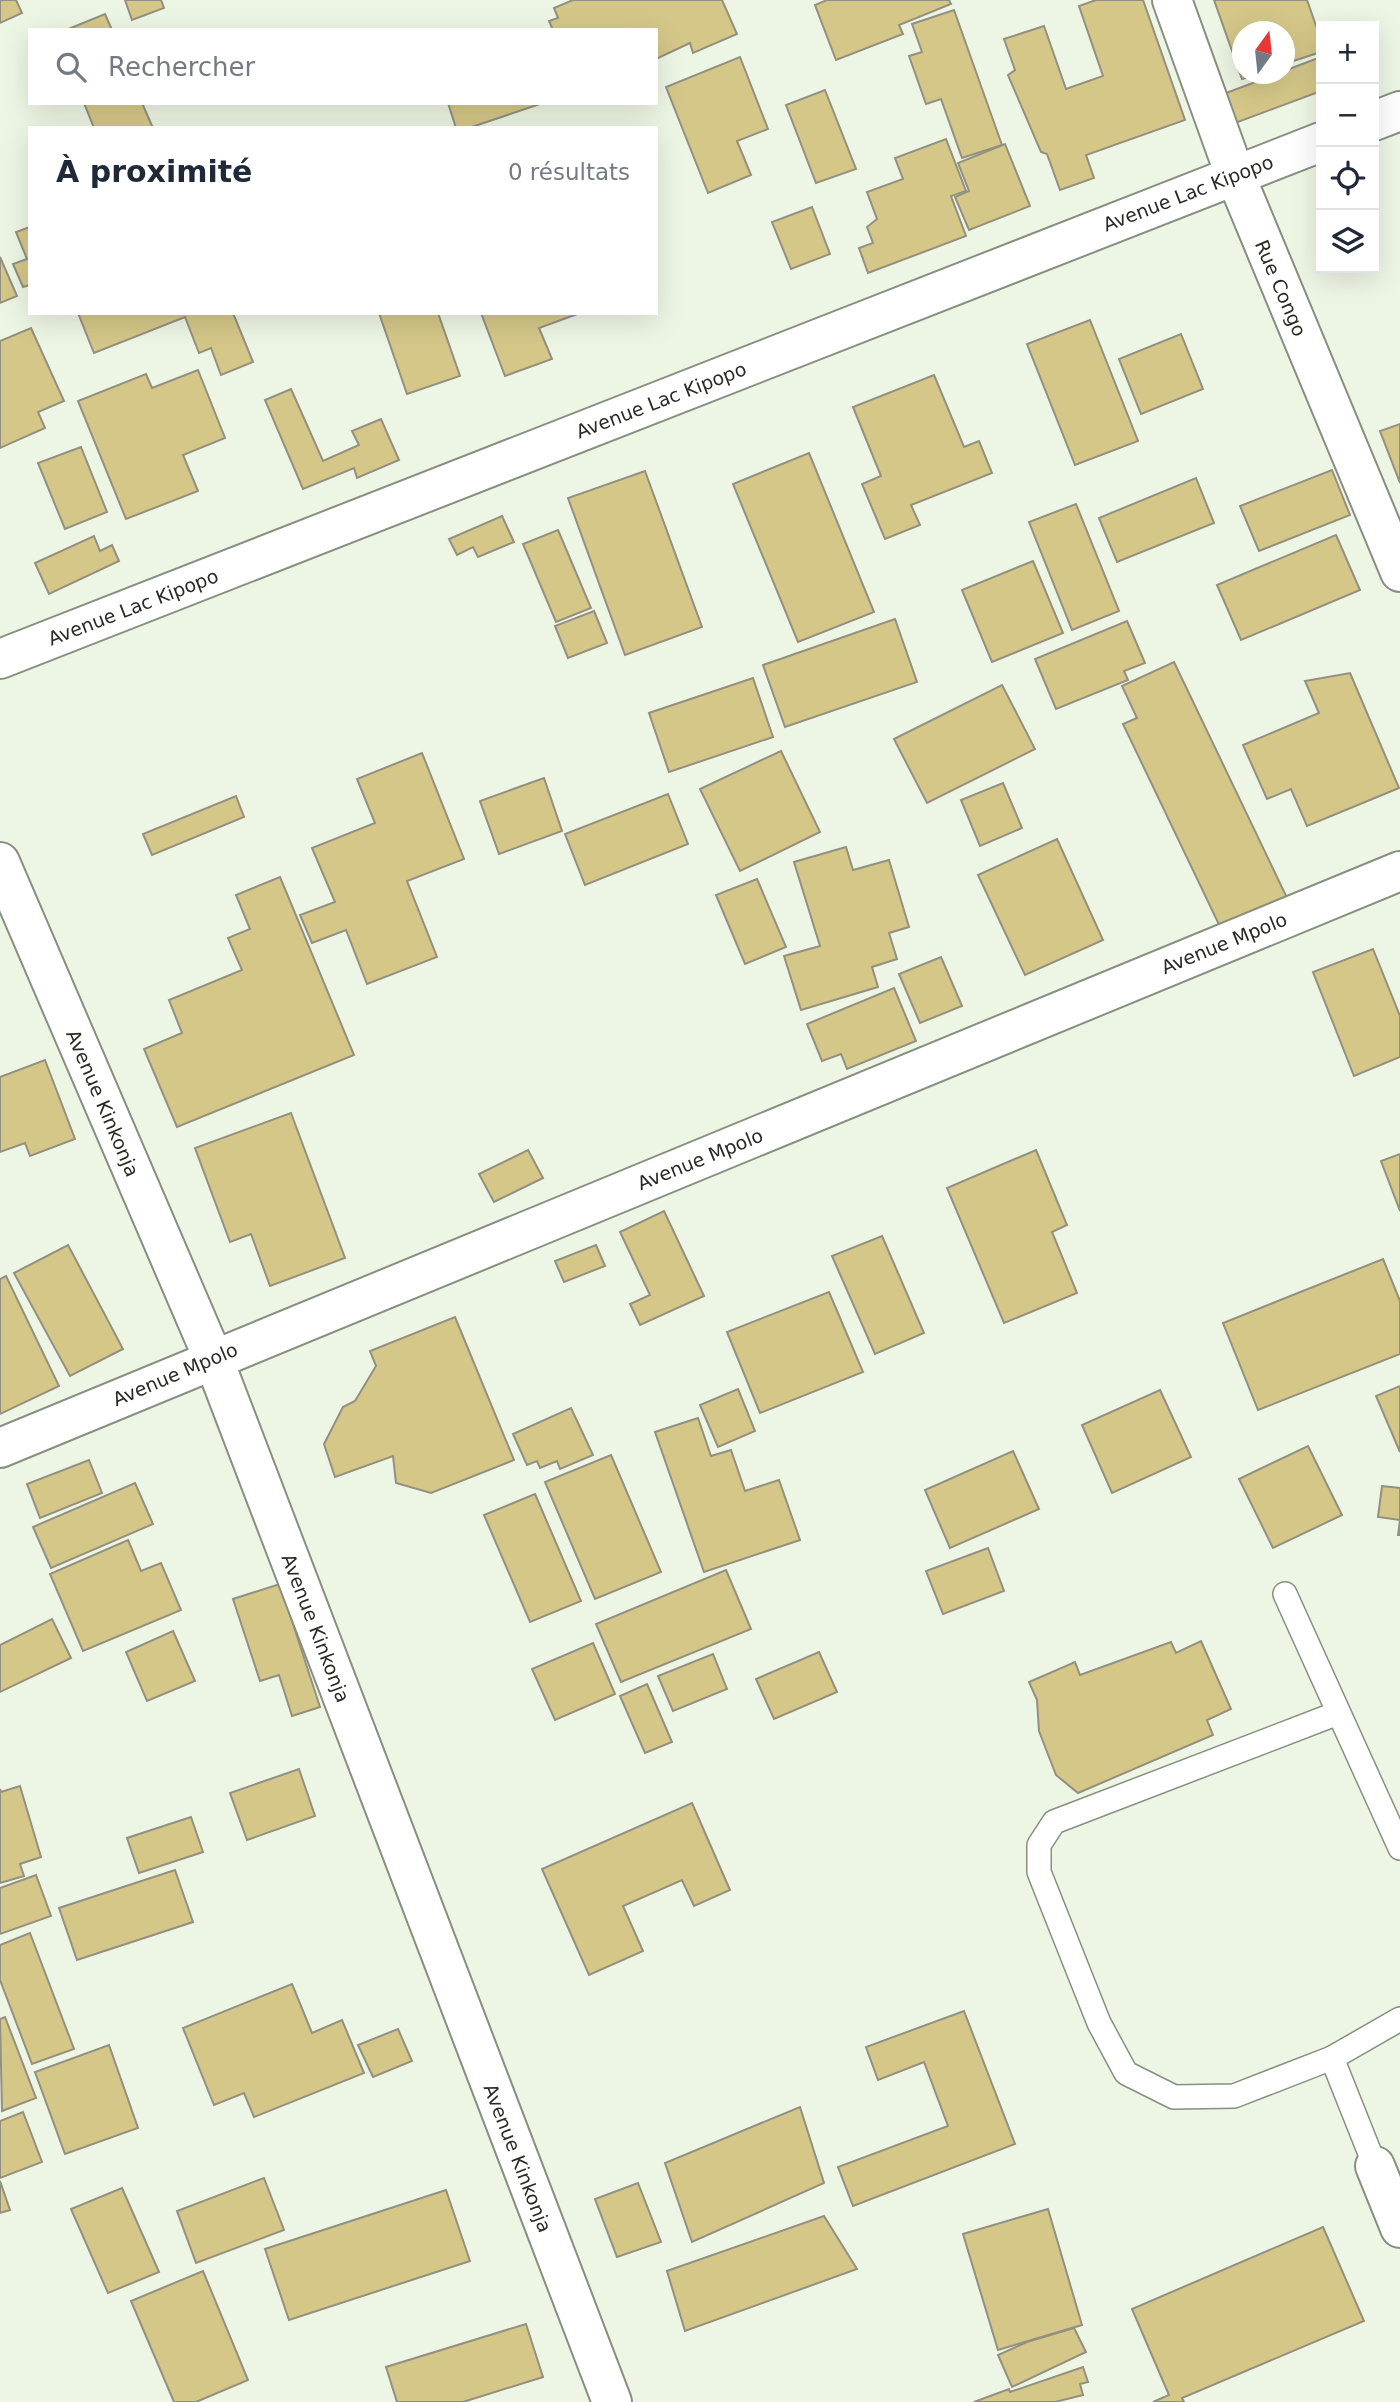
<!DOCTYPE html>
<html lang="fr">
<head>
<meta charset="utf-8">
<style>
	:root { --surface:#fff; --page:#f2f2f3; --text:#1f2937; --muted:#747a83; --line:#e0e1e3 }
	body { margin:0; font-family:"DejaVu Sans",sans-serif; background:var(--page); color:var(--text) }
	.controls { position:absolute; right:21px; top:21px; display:grid; overflow:hidden; border-radius:0px; box-shadow:0 7px 28px #0002 }
	.controls button { width:63px; height:63px; display:grid; place-items:center; padding:0; border:0; border-bottom:2px solid var(--line); background:var(--surface); color:var(--text); font:35px sans-serif }
	.compass { position:absolute; left:1232px; top:21px; width:63px; height:63px; border-radius:50%; background:var(--surface); box-shadow:0 7px 28px #0002; rotate:15deg }
	.list { margin:0; padding:0; list-style:none }
	h2 { display:flex; justify-content:space-between; align-items:center; height:91px; margin:0; padding:0 28px; font-size:30px }
	h2 small { font-size:23px; font-weight:400; color:var(--muted) }
	.icon { flex:none; width:38px; height:38px; fill:none; stroke:currentColor; stroke-width:2; stroke-linecap:round; stroke-linejoin:round }
	.map { position:relative; flex:none; width:1400px; height:2402px; overflow:hidden }
	.search { position:absolute; background:var(--surface); box-shadow:0 7px 28px #0002; left:28px; top:28px; width:630px; height:77px; display:flex; align-items:center; gap:18px; box-sizing:border-box; padding:0 24px; border-radius:0px; color:var(--muted); font-size:26px }
	.panel { position:absolute; background:var(--surface); box-shadow:0 7px 28px #0002; left:28px; top:126px; width:630px; height:189px; border-radius:0px }
	.map>svg:first-child { display:block }
</style>
</head>
<body>
<div class="map">
<svg width="1400" height="2402" viewBox="0 0 1400 2402">
	<rect width="100%" height="100%" fill="#edf5e4"/>
	<g fill="#d5c788" stroke="#949080" stroke-width="2">
		<path d="M 0,0 L 16,0 L 22,13 L 0,23 Z"/>
		<path d="M 125,0 L 161,0 L 164,8 L 132,20 Z"/>
		<path d="M 573,0 L 722,0 L 737,34 L 693,53 L 690,43 L 656,59 L 656,30 L 553,30 L 549,21 L 558,18 L 554,8 Z"/>
		<path d="M 827,0 L 949,0 L 951,4 L 899,25 L 903,34 L 836,60 L 815,5 Z"/>
		<path d="M 1096,0 L 1143,0 L 1185,120 L 1086,155 L 1094,178 L 1060,190 L 1047,154 L 1041,152 L 1008,75 L 1015,70 L 1004,39 L 1044,26 L 1066,89 L 1103,76 L 1079,6 Z"/>
		<path d="M 1214,0 L 1307,0 L 1321,40 L 1321,52 L 1284,64 L 1284,32 L 1242,32 L 1242,74 L 1259,74 L 1242,79 Z"/>
		<path d="M 954,10 L 1002,145 L 962,158 L 941,99 L 926,104 L 909,56 L 922,52 L 912,24 Z"/>
		<path d="M 105,14 L 112,30 L 66,30 Z"/>
		<path d="M 740,57 L 768,129 L 737,141 L 751,175 L 708,193 L 666,87 Z"/>
		<path d="M 1318,58 L 1321,67 L 1321,91 L 1235,123 L 1223,94 L 1277,74 L 1284,74 L 1284,71 Z"/>
		<path d="M 825,90 L 856,169 L 816,183 L 786,105 Z"/>
		<path d="M 84,103 L 142,103 L 153,128 L 94,128 Z"/>
		<path d="M 448,103 L 540,103 L 540,104 L 469,128 L 456,128 Z"/>
		<path d="M 946,139 L 966,191 L 951,196 L 966,236 L 868,273 L 859,248 L 873,243 L 867,227 L 877,219 L 867,192 L 903,179 L 895,158 Z"/>
		<path d="M 1005,144 L 1030,206 L 969,230 L 955,197 L 969,191 L 958,163 Z"/>
		<path d="M 812,207 L 830,254 L 791,269 L 772,222 Z"/>
		<path d="M 30,227 L 30,285 L 23,287 L 13,264 L 27,259 L 16,232 Z"/>
		<path d="M 0,257 L 17,296 L 0,303 Z"/>
		<path d="M 78,313 L 233,313 L 253,362 L 221,375 L 211,348 L 199,353 L 185,317 L 94,353 Z"/>
		<path d="M 379,313 L 438,313 L 460,376 L 407,394 Z"/>
		<path d="M 481,313 L 580,313 L 539,328 L 552,359 L 505,376 Z"/>
		<path d="M 1090,320 L 1138,441 L 1075,465 L 1027,344 Z"/>
		<path d="M 31,328 L 64,401 L 38,412 L 45,428 L 0,448 L 0,341 Z"/>
		<path d="M 1181,334 L 1203,389 L 1141,414 L 1119,359 Z"/>
		<path d="M 198,370 L 225,438 L 183,455 L 198,491 L 126,519 L 78,401 L 146,374 L 152,388 Z"/>
		<path d="M 934,375 L 964,447 L 979,441 L 992,473 L 911,505 L 920,525 L 885,539 L 862,484 L 881,476 L 853,407 Z"/>
		<path d="M 291,389 L 323,461 L 359,445 L 352,431 L 381,419 L 399,460 L 357,478 L 354,468 L 303,489 L 265,400 Z"/>
		<path d="M 1400,424 L 1400,483 L 1380,431 Z"/>
		<path d="M 81,447 L 107,512 L 65,529 L 38,463 Z"/>
		<path d="M 809,453 L 874,612 L 798,642 L 733,484 Z"/>
		<path d="M 1332,470 L 1350,515 L 1259,551 L 1240,506 Z"/>
		<path d="M 645,471 L 702,627 L 625,655 L 568,498 Z"/>
		<path d="M 1196,478 L 1214,523 L 1117,562 L 1099,518 Z"/>
		<path d="M 1076,504 L 1119,611 L 1072,630 L 1029,522 Z"/>
		<path d="M 502,516 L 514,542 L 478,557 L 473,547 L 457,555 L 449,539 Z"/>
		<path d="M 558,530 L 591,608 L 556,622 L 523,544 Z"/>
		<path d="M 1336,535 L 1360,590 L 1241,640 L 1217,585 Z"/>
		<path d="M 94,536 L 100,551 L 112,545 L 119,561 L 49,594 L 35,563 Z"/>
		<path d="M 1033,561 L 1063,633 L 992,662 L 962,590 Z"/>
		<path d="M 594,611 L 607,643 L 568,658 L 555,626 Z"/>
		<path d="M 895,619 L 917,682 L 785,727 L 763,665 Z"/>
		<path d="M 1127,621 L 1145,663 L 1124,671 L 1128,680 L 1056,709 L 1035,659 Z"/>
		<path d="M 1174,662 L 1289,902 L 1223,933 L 1123,724 L 1137,718 L 1122,686 Z"/>
		<path d="M 1350,673 L 1399,788 L 1307,826 L 1291,789 L 1267,799 L 1243,745 L 1319,713 L 1305,681 Z"/>
		<path d="M 753,678 L 773,737 L 669,772 L 649,713 Z"/>
		<path d="M 1002,685 L 1035,749 L 927,803 L 894,739 Z"/>
		<path d="M 781,751 L 820,832 L 740,871 L 700,789 Z"/>
		<path d="M 422,753 L 464,859 L 407,881 L 437,957 L 367,984 L 346,930 L 312,943 L 300,915 L 335,902 L 312,848 L 375,823 L 357,779 Z"/>
		<path d="M 544,778 L 562,831 L 499,854 L 480,801 Z"/>
		<path d="M 1003,783 L 1022,828 L 980,846 L 961,800 Z"/>
		<path d="M 668,794 L 688,844 L 585,885 L 565,834 Z"/>
		<path d="M 236,796 L 244,817 L 152,855 L 143,834 Z"/>
		<path d="M 1057,839 L 1103,940 L 1025,975 L 978,875 Z"/>
		<path d="M 846,847 L 853,870 L 889,860 L 909,927 L 889,933 L 897,959 L 872,967 L 878,987 L 801,1010 L 784,956 L 820,946 L 794,862 Z"/>
		<path d="M 280,877 L 354,1055 L 177,1127 L 144,1049 L 182,1033 L 169,1000 L 242,970 L 228,938 L 250,929 L 236,895 Z"/>
		<path d="M 757,879 L 786,947 L 745,964 L 716,895 Z"/>
		<path d="M 1373,949 L 1400,1016 L 1400,1057 L 1354,1076 L 1313,972 Z"/>
		<path d="M 941,957 L 962,1006 L 920,1023 L 899,974 Z"/>
		<path d="M 894,988 L 916,1041 L 847,1069 L 841,1054 L 822,1061 L 807,1024 Z"/>
		<path d="M 45,1060 L 75,1139 L 30,1156 L 25,1143 L 0,1152 L 0,1077 Z"/>
		<path d="M 291,1113 L 345,1258 L 270,1286 L 251,1234 L 230,1242 L 195,1148 Z"/>
		<path d="M 528,1150 L 543,1178 L 494,1202 L 479,1174 Z"/>
		<path d="M 1036,1150 L 1067,1225 L 1052,1232 L 1077,1293 L 1004,1323 L 947,1188 Z"/>
		<path d="M 1400,1154 L 1400,1211 L 1381,1161 Z"/>
		<path d="M 664,1211 L 704,1296 L 640,1325 L 630,1304 L 650,1295 L 620,1232 Z"/>
		<path d="M 882,1236 L 924,1333 L 875,1354 L 832,1256 Z"/>
		<path d="M 68,1245 L 123,1349 L 70,1376 L 14,1273 Z"/>
		<path d="M 596,1245 L 605,1266 L 564,1282 L 555,1261 Z"/>
		<path d="M 1383,1259 L 1400,1301 L 1400,1354 L 1258,1410 L 1223,1323 Z"/>
		<path d="M 6,1276 L 59,1386 L 0,1414 L 0,1279 Z"/>
		<path d="M 829,1292 L 863,1372 L 760,1413 L 727,1332 Z"/>
		<path d="M 455,1317 L 514,1460 L 431,1493 L 396,1483 L 393,1456 L 335,1477 L 324,1444 L 343,1407 L 355,1401 L 376,1366 L 370,1351 Z"/>
		<path d="M 1400,1386 L 1400,1452 L 1376,1396 Z"/>
		<path d="M 738,1389 L 755,1431 L 718,1447 L 700,1405 Z"/>
		<path d="M 1160,1390 L 1191,1457 L 1112,1493 L 1082,1425 Z"/>
		<path d="M 571,1408 L 593,1455 L 560,1469 L 557,1461 L 540,1468 L 537,1461 L 527,1465 L 513,1434 Z"/>
		<path d="M 698,1418 L 711,1456 L 731,1450 L 745,1491 L 779,1480 L 800,1540 L 704,1572 L 655,1432 Z"/>
		<path d="M 1308,1446 L 1342,1515 L 1273,1548 L 1239,1479 Z"/>
		<path d="M 1013,1451 L 1039,1509 L 950,1548 L 925,1490 Z"/>
		<path d="M 611,1455 L 661,1572 L 595,1599 L 545,1482 Z"/>
		<path d="M 89,1460 L 102,1493 L 40,1518 L 27,1484 Z"/>
		<path d="M 135,1483 L 153,1524 L 51,1568 L 33,1527 Z"/>
		<path d="M 1382,1486 L 1400,1488 L 1400,1535 L 1398,1535 L 1400,1520 L 1378,1517 Z"/>
		<path d="M 535,1494 L 581,1601 L 530,1622 L 484,1515 Z"/>
		<path d="M 128,1540 L 141,1571 L 161,1563 L 181,1610 L 83,1651 L 50,1574 Z"/>
		<path d="M 988,1548 L 1004,1591 L 943,1614 L 926,1571 Z"/>
		<path d="M 726,1570 L 751,1629 L 621,1682 L 596,1624 Z"/>
		<path d="M 280,1584 L 320,1707 L 292,1716 L 279,1675 L 260,1681 L 233,1599 Z"/>
		<path d="M 52,1619 L 71,1658 L 0,1692 L 0,1645 Z"/>
		<path d="M 173,1631 L 195,1681 L 147,1701 L 126,1652 Z"/>
		<path d="M 1201,1641 L 1231,1709 L 1207,1720 L 1213,1735 L 1078,1793 L 1056,1775 L 1039,1731 L 1037,1700 L 1029,1682 L 1075,1662 L 1080,1675 L 1171,1642 L 1176,1653 Z"/>
		<path d="M 593,1643 L 615,1694 L 555,1720 L 532,1669 Z"/>
		<path d="M 819,1652 L 837,1692 L 774,1719 L 756,1679 Z"/>
		<path d="M 713,1654 L 727,1689 L 673,1711 L 658,1676 Z"/>
		<path d="M 647,1684 L 672,1742 L 645,1753 L 620,1696 Z"/>
		<path d="M 299,1769 L 315,1816 L 247,1840 L 230,1793 Z"/>
		<path d="M 20,1786 L 41,1857 L 20,1864 L 24,1876 L 0,1883 L 0,1789 L 1,1792 Z"/>
		<path d="M 692,1803 L 730,1890 L 694,1906 L 682,1880 L 623,1906 L 643,1951 L 589,1975 L 542,1869 Z"/>
		<path d="M 191,1817 L 203,1852 L 139,1873 L 127,1838 Z"/>
		<path d="M 175,1870 L 193,1922 L 77,1960 L 59,1908 Z"/>
		<path d="M 36,1875 L 51,1916 L 0,1934 L 0,1888 Z"/>
		<path d="M 30,1933 L 74,2049 L 32,2064 L 0,1980 L 0,1945 Z"/>
		<path d="M 292,1984 L 312,2033 L 342,2020 L 364,2073 L 254,2117 L 244,2093 L 214,2105 L 183,2028 Z"/>
		<path d="M 964,2011 L 1015,2144 L 853,2206 L 838,2167 L 948,2126 L 924,2062 L 878,2080 L 866,2047 Z"/>
		<path d="M 5,2017 L 36,2098 L 2,2111 L 0,2019 Z"/>
		<path d="M 398,2029 L 412,2061 L 373,2077 L 358,2045 Z"/>
		<path d="M 109,2045 L 138,2128 L 65,2154 L 35,2072 Z"/>
		<path d="M 800,2107 L 824,2183 L 692,2242 L 665,2163 Z"/>
		<path d="M 23,2112 L 42,2162 L 0,2178 L 0,2121 Z"/>
		<path d="M 264,2178 L 284,2230 L 196,2263 L 177,2211 Z"/>
		<path d="M 0,2181 L 10,2210 L 0,2213 Z"/>
		<path d="M 638,2183 L 661,2242 L 617,2257 L 595,2199 Z"/>
		<path d="M 122,2188 L 159,2272 L 108,2293 L 71,2209 Z"/>
		<path d="M 446,2190 L 470,2261 L 289,2320 L 265,2249 Z"/>
		<path d="M 1048,2209 L 1082,2325 L 998,2350 L 963,2234 Z"/>
		<path d="M 824,2216 L 857,2269 L 685,2331 L 667,2271 Z"/>
		<path d="M 1323,2227 L 1364,2321 L 1182,2398 L 1184,2402 L 1153,2402 L 1169,2395 L 1132,2309 Z"/>
		<path d="M 203,2271 L 248,2380 L 196,2402 L 174,2402 L 131,2301 Z"/>
		<path d="M 526,2324 L 543,2377 L 463,2402 L 397,2402 L 386,2367 Z"/>
		<path d="M 1074,2328 L 1086,2352 L 1012,2387 L 998,2355 L 1027,2342 Z"/>
		<path d="M 1083,2367 L 1088,2382 L 1080,2384 L 1083,2395 L 1055,2402 L 974,2402 L 1009,2389 L 1010,2392 Z"/>
	</g>
	<g fill="none" stroke-linecap="round" stroke-linejoin="round">
		<defs>
			<g id="service">
				<path d="M 1285,1594 L 1400,1848"/>
				<path d="M 1338,1713 L 1054,1822 L 1039,1845 L 1039,1872 L 1099,2023 L 1126,2073 L 1174,2097 L 1234,2096 L 1332,2058 L 1400,2019"/>
				<path d="M 1332,2058 L 1375,2166"/>
			</g>
			<g id="minor">
				<path d="M 1172,0 L 1235,175 L 1400,572"/>
				<path d="M 1374,121 L 1400,111"/>
				<path d="M 0,659 L 1321,142"/>
				<path d="M 0,862 L 213,1358 L 612,2402"/>
				<path d="M 0,1448 L 1400,871"/>
				<path d="M 1375,2166 L 1400,2228"/>
			</g>
		</defs>
		<use href="#service" stroke="#888f80" stroke-width="26"/>
		<use href="#minor" stroke="#888f80" stroke-width="42"/>
		<use href="#service" stroke="#fff" stroke-width="23"/>
		<use href="#minor" stroke="#fff" stroke-width="38"/>
	</g>
	<g text-anchor="middle" dominant-baseline="central" stroke-width="6" stroke-linejoin="round" paint-order="stroke">
		<g font-size="19" fill="#282a24" stroke="#fff">
			<text transform="translate(1188 193) rotate(-21)">Avenue Lac Kipopo</text>
			<text transform="translate(1281 288) rotate(67)">Rue Congo</text>
			<text transform="translate(661 400) rotate(-21)">Avenue Lac Kipopo</text>
			<text transform="translate(133 607) rotate(-21)">Avenue Lac Kipopo</text>
			<text transform="translate(1224 943) rotate(-22)">Avenue Mpolo</text>
			<text transform="translate(103 1103) rotate(67)">Avenue Kinkonja</text>
			<text transform="translate(700 1159) rotate(-22)">Avenue Mpolo</text>
			<text transform="translate(175 1374) rotate(-23)">Avenue Mpolo</text>
			<text transform="translate(316 1628) rotate(69)">Avenue Kinkonja</text>
			<text transform="translate(518 2158) rotate(69)">Avenue Kinkonja</text>
		</g>
	</g>
</svg>
<div class="controls">
<button>+</button>
<button>−</button>
<button><svg class="icon" aria-label="locate" viewBox="0 0 24 24"><circle cx="12" cy="12" r="6"/><path d="M12 2v4M12 18v4M2 12h4M18 12h4"/></svg></button>
<button><svg class="icon" aria-label="layers" viewBox="0 0 24 24"><path d="M12 4l9 5-9 5-9-5zM3 14l9 5 9-5"/></svg></button>
</div>
<svg class="compass" viewBox="-18 -18 36 36"><path d="M0-13l5 13h-10z" fill="#e53935"/><path d="M0 13l5-13h-10z" fill="#747a83"/></svg>
<div class="search"><svg class="icon" aria-label="search" viewBox="0 0 24 24"><circle cx="10" cy="10" r="6"/><path d="M15 15l6 6"/></svg>Rechercher</div>
<section class="panel">
<h2>À proximité<small>0 résultats</small></h2>
<ul class="list">
</ul>
</section>
</div>
</body>
</html>
